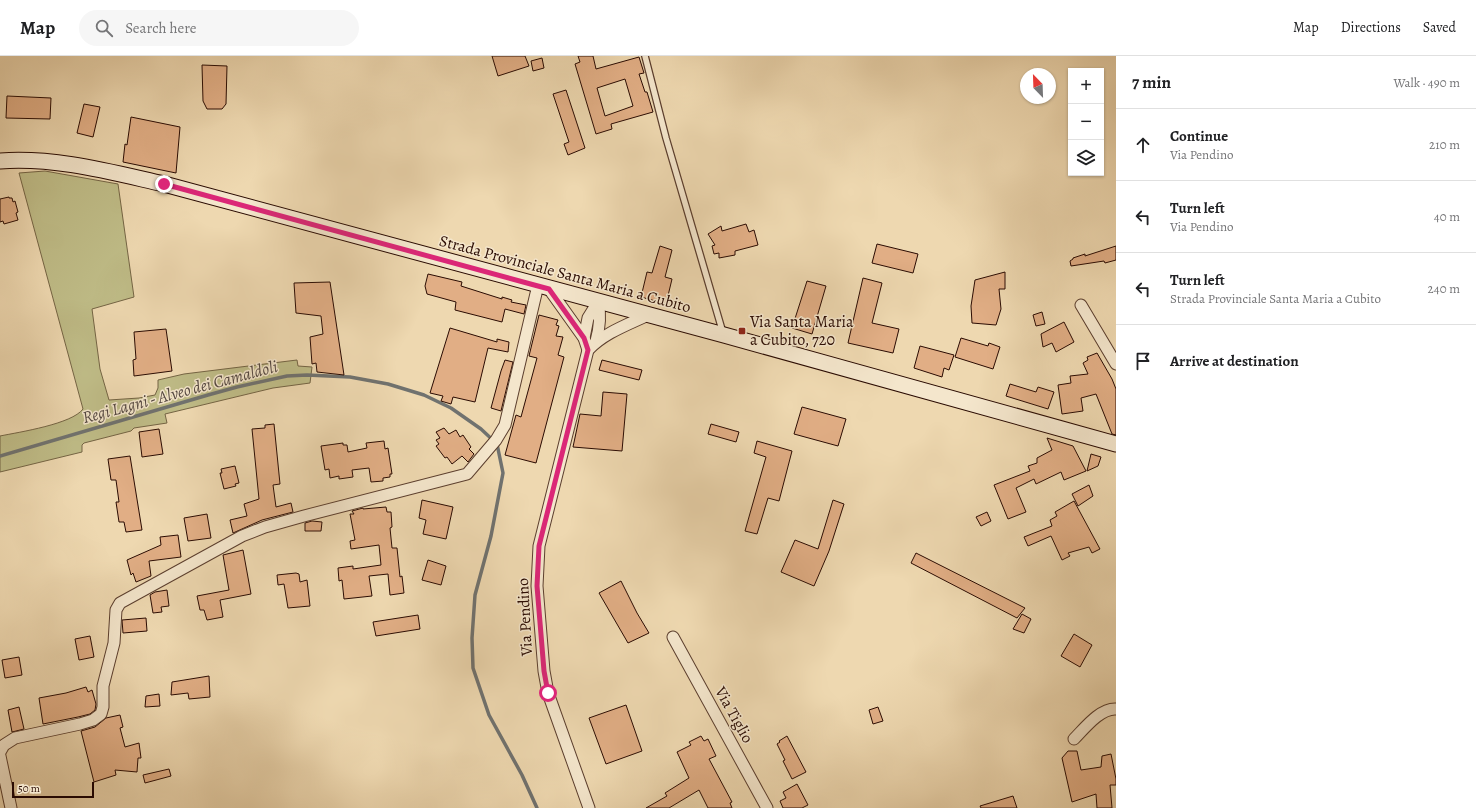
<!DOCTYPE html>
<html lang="en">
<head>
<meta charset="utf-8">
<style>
	:root { --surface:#fff; --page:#f6f6f6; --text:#202124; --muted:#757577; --line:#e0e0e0 }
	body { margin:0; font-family:Alegreya,serif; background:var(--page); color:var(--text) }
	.controls { position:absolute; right:12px; top:12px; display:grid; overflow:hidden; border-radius:0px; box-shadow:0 1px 3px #0004 }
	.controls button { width:36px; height:36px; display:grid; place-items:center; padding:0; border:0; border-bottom:1px solid var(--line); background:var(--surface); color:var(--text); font:20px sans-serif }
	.compass { position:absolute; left:1020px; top:12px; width:36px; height:36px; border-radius:50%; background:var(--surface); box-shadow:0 1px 3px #0004; rotate:337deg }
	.scale { position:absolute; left:12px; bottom:10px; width:82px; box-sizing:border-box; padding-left:4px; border:2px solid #2a0b02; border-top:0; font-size:11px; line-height:14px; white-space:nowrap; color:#2a0b02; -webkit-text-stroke:3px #f4e6cc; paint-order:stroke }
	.stop { position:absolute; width:12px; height:12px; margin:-9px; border:3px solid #db2777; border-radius:50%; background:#fff }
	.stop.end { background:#db2777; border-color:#fff; box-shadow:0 1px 4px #0008 }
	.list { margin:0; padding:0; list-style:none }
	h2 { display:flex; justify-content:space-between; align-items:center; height:52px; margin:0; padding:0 16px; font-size:17px }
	h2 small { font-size:13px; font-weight:400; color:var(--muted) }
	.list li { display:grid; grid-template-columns:26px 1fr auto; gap:12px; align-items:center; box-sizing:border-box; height:72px; padding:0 16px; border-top:1px solid var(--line) }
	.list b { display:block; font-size:15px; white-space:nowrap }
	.list p { margin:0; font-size:13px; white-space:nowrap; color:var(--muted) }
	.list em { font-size:13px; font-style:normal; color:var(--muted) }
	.icon { flex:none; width:22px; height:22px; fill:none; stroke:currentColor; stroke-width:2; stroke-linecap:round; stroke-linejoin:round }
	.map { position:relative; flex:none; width:1116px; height:752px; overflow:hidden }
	header { display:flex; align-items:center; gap:24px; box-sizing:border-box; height:56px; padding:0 20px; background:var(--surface); border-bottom:1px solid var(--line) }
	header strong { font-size:19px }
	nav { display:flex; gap:22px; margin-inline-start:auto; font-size:14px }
	.search { width:280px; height:36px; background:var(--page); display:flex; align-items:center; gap:10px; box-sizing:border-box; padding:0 14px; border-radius:22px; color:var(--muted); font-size:15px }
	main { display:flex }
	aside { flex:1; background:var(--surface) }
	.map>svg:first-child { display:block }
</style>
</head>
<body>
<header>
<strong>Map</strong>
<div class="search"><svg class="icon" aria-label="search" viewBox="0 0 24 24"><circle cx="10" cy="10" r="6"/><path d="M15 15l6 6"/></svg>Search here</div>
<nav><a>Map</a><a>Directions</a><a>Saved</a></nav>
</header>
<main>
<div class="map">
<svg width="1116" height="752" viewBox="0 0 1116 752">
	<rect width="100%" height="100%" fill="#eed8b0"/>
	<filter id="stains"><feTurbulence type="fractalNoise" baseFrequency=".005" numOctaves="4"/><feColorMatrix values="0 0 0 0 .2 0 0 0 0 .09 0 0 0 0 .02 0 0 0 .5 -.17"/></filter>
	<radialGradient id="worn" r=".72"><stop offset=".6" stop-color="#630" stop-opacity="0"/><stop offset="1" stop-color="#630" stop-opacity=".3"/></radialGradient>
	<path fill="#bfbc87" stroke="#746444" d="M 45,115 L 118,128 L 134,241 L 92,253 L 100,313 L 109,344 L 139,342 L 155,339 L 158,332 L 158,324 L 184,318 L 297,304 L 298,310 L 312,311 L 310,327 L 273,332 L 165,358 L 167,367 L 134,372 L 131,375 L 84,387 L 82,389 L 82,396 L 0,416 L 0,380 C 20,376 72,368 83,353 L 19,117 Z"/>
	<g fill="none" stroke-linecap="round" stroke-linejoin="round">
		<path stroke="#70726f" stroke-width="3.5" d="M 0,400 L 208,339 L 237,331 L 287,320 L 307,319 L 350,321 L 388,328 L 424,339 L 451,352 L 481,373 L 497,388 L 503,417 L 491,480 L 475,539 L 472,582 L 473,612 L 489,659 L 522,719 L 537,752"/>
	</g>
	<g fill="#e1ae85" stroke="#2a0b02" fill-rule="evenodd">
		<path d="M 492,0 L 525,0 L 529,10 L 498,20 Z"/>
		<path d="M 578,0 L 593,0 L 596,13 L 639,1 L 644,17 L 639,18 L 645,36 L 647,36 L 653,56 L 611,68 L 612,73 L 596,78 L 575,8 L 580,6 ZM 625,23 L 633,50 L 605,60 L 597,32 Z"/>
		<path d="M 542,2 L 544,12 L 533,15 L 531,5 Z"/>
		<path d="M 202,9 L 227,10 L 226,48 L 222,53 L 207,53 L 203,45 Z"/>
		<path d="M 566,34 L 585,92 L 568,99 L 564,88 L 569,86 L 553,38 Z"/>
		<path d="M 7,40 L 51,42 L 50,63 L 6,62 Z"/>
		<path d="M 84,48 L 100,51 L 93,81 L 77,77 Z"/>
		<path d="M 131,61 L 180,71 L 176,117 L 123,106 L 125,88 L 127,89 Z"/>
		<path d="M 9,141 L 9,142 L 12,142 L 13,146 L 15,145 L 18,156 L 16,157 L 18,164 L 4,168 L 3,165 L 0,166 L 0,143 Z"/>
		<path d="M 746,168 L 749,176 L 754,174 L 758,189 L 735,195 L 735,199 L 719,202 L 719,197 L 714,198 L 712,190 L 715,189 L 708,178 L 721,170 L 722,175 Z"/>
		<path d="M 877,188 L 918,198 L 913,217 L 872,207 Z"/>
		<path d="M 660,190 L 672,194 L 665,221 L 672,223 L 666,248 L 641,241 L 647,216 L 652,217 Z"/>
		<path d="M 1116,190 L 1116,204 L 1105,207 L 1104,205 L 1071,210 L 1070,205 L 1073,203 L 1073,202 L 1085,198 L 1085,200 Z"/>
		<path d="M 1005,216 L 1005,233 L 999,233 L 1001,253 L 996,269 L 972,267 L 971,250 L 975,224 Z"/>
		<path d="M 428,218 L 462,226 L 461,230 L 502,243 L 502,241 L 512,244 L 511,246 L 526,249 L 524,258 L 505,253 L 502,266 L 455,254 L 456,246 L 427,238 L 425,230 Z"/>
		<path d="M 863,222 L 882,227 L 872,267 L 899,273 L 893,297 L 848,287 Z"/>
		<path d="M 807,225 L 826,230 L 812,278 L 792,272 Z"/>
		<path d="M 330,226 L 344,319 L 317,316 L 316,307 L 312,308 L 310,281 L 323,278 L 321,260 L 296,257 L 294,227 Z"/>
		<path d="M 1042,256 L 1045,268 L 1036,270 L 1033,259 Z"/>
		<path d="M 539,259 L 558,264 L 556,269 L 559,270 L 556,280 L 563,281 L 558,299 L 564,301 L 536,407 L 505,399 L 516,359 L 521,361 L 537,302 L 529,300 Z"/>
		<path d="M 1064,266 L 1074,286 L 1056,296 L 1052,287 L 1043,291 L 1041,278 Z"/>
		<path d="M 450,272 L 497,286 L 497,283 L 509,286 L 508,296 L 488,292 L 475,346 L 453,341 L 451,348 L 441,345 L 443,340 L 430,337 Z"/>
		<path d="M 166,273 L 172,315 L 134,320 L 133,304 L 136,303 L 134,276 Z"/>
		<path d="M 961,282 L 988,290 L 989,287 L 1000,291 L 993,313 L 955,301 Z"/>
		<path d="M 920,290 L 954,299 L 949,314 L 944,312 L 942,321 L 914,312 Z"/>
		<path d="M 1097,297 L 1112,323 L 1116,333 L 1116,379 L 1112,378 L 1096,338 L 1081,342 L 1083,355 L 1062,358 L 1058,329 L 1071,327 L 1070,320 L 1088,318 L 1083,307 L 1088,304 L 1087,301 Z"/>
		<path d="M 505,304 L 513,306 L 501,355 L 491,352 L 501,315 Z"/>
		<path d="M 602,304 L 642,314 L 639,324 L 599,314 Z"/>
		<path d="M 1010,328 L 1036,336 L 1038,331 L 1054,336 L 1048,353 L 1006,340 Z"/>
		<path d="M 603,336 L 627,338 L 622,395 L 573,391 L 580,358 L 601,360 Z"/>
		<path d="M 802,351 L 846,363 L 838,390 L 794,378 Z"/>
		<path d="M 274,368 L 280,428 L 273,429 L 276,451 L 291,447 L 293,456 L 262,464 L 233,477 L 230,464 L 247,460 L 244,448 L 259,443 L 252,373 L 265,372 L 265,369 Z"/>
		<path d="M 711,368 L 739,376 L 736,386 L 708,378 Z"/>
		<path d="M 444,372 L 449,378 L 456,374 L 460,381 L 463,379 L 471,391 L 469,393 L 474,398 L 468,406 L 462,400 L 452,408 L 447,401 L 445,402 L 436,390 L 439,388 L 436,384 L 440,382 L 436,376 Z"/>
		<path d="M 159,373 L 163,398 L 142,401 L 139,376 Z"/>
		<path d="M 1047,382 L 1073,390 L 1086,415 L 1064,424 L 1061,416 L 1036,428 L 1034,423 L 1016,432 L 1026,456 L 1008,463 L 994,429 L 1030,415 L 1028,410 L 1037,407 L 1037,402 L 1052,394 Z"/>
		<path d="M 384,385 L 385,393 L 388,392 L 392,418 L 390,418 L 390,421 L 383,422 L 383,425 L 371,426 L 369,412 L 352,414 L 353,421 L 339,423 L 339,420 L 330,422 L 329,413 L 325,414 L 321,390 L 343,387 L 343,389 L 347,389 L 348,396 L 367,392 L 366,387 Z"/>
		<path d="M 757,385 L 792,395 L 779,445 L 768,442 L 757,478 L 745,475 L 766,401 L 754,397 Z"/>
		<path d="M 1091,398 L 1101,401 L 1098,410 L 1087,415 Z"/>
		<path d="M 130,400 L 142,474 L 126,476 L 124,466 L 119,466 L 116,446 L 119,446 L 116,424 L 111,424 L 108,403 Z"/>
		<path d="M 235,410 L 239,427 L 235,428 L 236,430 L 224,433 L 220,417 L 222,417 L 221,413 Z"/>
		<path d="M 1089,429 L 1093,440 L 1078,450 L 1072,438 Z"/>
		<path d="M 422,444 L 453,451 L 446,483 L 423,478 L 426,464 L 419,462 Z"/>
		<path d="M 833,444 L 844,448 L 829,495 L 814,530 L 781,516 L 795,484 L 818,493 Z"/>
		<path d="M 1074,445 L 1100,493 L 1092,497 L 1089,491 L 1068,497 L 1070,500 L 1062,504 L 1051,480 L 1028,490 L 1024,481 L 1052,470 L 1050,464 L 1057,460 L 1055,456 Z"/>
		<path d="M 386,451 L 387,456 L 391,456 L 392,471 L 390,472 L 392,492 L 397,492 L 400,521 L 402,520 L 404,537 L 390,539 L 388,518 L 369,520 L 372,540 L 344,543 L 342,524 L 339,525 L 338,512 L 353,510 L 353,513 L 381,509 L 379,489 L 351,493 L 350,485 L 355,484 L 350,458 L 354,458 L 352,455 L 363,452 L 363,453 Z"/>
		<path d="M 987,456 L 991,465 L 981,470 L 976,461 Z"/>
		<path d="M 207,458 L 211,482 L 188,485 L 184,462 Z"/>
		<path d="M 312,465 L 322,466 L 321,475 L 305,475 L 305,467 Z"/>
		<path d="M 178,479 L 181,501 L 149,505 L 151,520 L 136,526 L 133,517 L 131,519 L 127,504 L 161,489 L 160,481 Z"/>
		<path d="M 243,494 L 251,538 L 220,544 L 223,561 L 207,564 L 204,554 L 200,554 L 197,540 L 229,534 L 223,499 Z"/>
		<path d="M 916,497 L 1025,552 L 1017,562 L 911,507 Z"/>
		<path d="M 428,504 L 446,510 L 441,529 L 422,524 Z"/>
		<path d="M 296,517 L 299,518 L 300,526 L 307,524 L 310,550 L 288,552 L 284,528 L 278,529 L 277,519 Z"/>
		<path d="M 621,525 L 637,557 L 649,577 L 628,587 L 599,537 Z"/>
		<path d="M 167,534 L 169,550 L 161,551 L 162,556 L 153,557 L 150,539 L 155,536 Z"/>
		<path d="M 1022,558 L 1031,563 L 1024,577 L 1013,573 Z"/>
		<path d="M 418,559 L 420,573 L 376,580 L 373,566 Z"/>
		<path d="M 146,562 L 147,575 L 123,577 L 122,564 Z"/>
		<path d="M 1074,578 L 1092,589 L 1080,611 L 1061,600 Z"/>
		<path d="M 90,580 L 94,601 L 79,604 L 75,583 Z"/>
		<path d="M 19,601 L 22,619 L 5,622 L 2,604 Z"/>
		<path d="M 209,620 L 210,641 L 189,643 L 188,637 L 171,639 L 172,626 Z"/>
		<path d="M 86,631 L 88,636 L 92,634 L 96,648 L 95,654 L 90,658 L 78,661 L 43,668 L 39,642 L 66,637 Z"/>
		<path d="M 159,638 L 160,650 L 145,651 L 146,640 Z"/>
		<path d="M 626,649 L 642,695 L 606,708 L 589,662 Z"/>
		<path d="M 19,651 L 24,673 L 12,676 L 8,654 Z"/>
		<path d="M 878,651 L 883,665 L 873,668 L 869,654 Z"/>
		<path d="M 120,659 L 123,671 L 120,672 L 125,691 L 139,687 L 141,702 L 138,702 L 137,716 L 115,714 L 116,719 L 94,726 L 81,675 L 95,671 L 106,662 Z"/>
		<path d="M 701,680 L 704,685 L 708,683 L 716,700 L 709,703 L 732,746 L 730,747 L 732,752 L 708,752 L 699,734 L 669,752 L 646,752 L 667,740 L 665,737 L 689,722 L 677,696 L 691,689 L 689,686 Z"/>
		<path d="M 787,680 L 806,716 L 792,723 L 783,705 L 785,704 L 777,688 L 780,686 L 779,685 Z"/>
		<path d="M 1068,695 L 1077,695 L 1081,714 L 1101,711 L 1102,700 L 1111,698 L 1116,723 L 1116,729 L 1110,729 L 1112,752 L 1097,752 L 1096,738 L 1072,746 L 1062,702 Z"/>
		<path d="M 169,713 L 171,720 L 145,727 L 143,719 Z"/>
		<path d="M 797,728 L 808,749 L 802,752 L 783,752 L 780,745 L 786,742 L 783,736 Z"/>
		<path d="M 1013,740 L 1017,752 L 981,752 L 980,750 Z"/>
	</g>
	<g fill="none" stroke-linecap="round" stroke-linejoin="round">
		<defs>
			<path id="service" d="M 645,0 L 666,82 L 723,277"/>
			<g id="minor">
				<path d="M 549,233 L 584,282 L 588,294"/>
				<path d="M 1081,249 L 1116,308"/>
				<path d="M 584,282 L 588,262 L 598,246"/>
				<path d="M 596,285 C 600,271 601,260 598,246"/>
				<path d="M 673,581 L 767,752"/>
				<path d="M 1074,683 C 1084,673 1100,652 1116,653"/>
				<path d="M 0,696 L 4,689 L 15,682 L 80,668 L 93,664 L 101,658 L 103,651 L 103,630 L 114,587 L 116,554 L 120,547 L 242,480 L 265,471 L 304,460 L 467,418 L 496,384 L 505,369 L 538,229"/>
				<path d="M 0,700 L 11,752"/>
				<path d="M 589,752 L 548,637 L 544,615 L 537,530 L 539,490 L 588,294 C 604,277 627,269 648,259"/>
			</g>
			<path id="secondary" d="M 0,105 C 56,101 110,116 164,128 L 724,279 L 1116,388"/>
		</defs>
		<use href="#service" stroke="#5b3e2e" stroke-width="8"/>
		<use href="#minor" stroke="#5b3e2e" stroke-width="13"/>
		<use href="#secondary" stroke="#2a0b02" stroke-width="17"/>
		<use href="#service" stroke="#f4e6cc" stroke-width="5.5"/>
		<use href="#minor" stroke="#f4e6cc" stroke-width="11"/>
		<use href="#secondary" stroke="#f4e6cc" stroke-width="15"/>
	</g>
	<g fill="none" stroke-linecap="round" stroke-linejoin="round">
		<path stroke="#db2777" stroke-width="5" d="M 164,128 L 549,233 L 584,282 L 588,294 L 539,490 L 537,530 L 544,615 L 548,637"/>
	</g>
	<rect fill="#8f2418" stroke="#f4e6cc" stroke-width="1.5" x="738" y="271" width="8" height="8" rx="2"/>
	<g text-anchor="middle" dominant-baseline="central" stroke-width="3" stroke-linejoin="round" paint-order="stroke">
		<g font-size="16" fill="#2a0b02" stroke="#f4e6cc">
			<text transform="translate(565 218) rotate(15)">Strada Provinciale Santa Maria a Cubito</text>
			<text transform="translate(525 561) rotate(-93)">Via Pendino</text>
			<text transform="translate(734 659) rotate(61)">Via Tiglio</text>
		</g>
		<g font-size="16" fill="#2a0b02" stroke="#f4e6cc" text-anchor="start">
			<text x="750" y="266">Via Santa Maria<tspan x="750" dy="18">a Cubito, 720</tspan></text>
		</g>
		<g font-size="17" font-style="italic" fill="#534741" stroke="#f4e6cc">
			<text transform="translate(180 336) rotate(-15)">Regi Lagni - Alveo dei Camaldoli</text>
		</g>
	</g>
	<rect width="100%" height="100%" filter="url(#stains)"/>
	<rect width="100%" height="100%" fill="url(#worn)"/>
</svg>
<div class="controls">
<button>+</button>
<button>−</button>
<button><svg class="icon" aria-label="layers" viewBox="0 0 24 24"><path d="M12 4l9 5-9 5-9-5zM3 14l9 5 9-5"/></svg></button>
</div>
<svg class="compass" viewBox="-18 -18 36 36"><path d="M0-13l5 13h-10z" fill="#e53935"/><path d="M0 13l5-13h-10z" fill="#757577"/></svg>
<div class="scale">50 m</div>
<div class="stop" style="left:548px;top:637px"></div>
<div class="stop end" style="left:164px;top:128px"></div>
</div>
<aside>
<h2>7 min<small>Walk · 490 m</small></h2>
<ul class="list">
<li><svg class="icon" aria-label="ahead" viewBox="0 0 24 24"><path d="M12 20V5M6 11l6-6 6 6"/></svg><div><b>Continue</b><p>Via Pendino</p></div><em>210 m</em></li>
<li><svg class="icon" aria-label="left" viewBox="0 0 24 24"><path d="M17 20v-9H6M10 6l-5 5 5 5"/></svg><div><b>Turn left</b><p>Via Pendino</p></div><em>40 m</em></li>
<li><svg class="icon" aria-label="left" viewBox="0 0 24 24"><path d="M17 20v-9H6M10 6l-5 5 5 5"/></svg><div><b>Turn left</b><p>Strada Provinciale Santa Maria a Cubito</p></div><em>240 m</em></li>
<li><svg class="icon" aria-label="arrive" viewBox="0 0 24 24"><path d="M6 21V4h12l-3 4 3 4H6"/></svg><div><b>Arrive at destination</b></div></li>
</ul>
</aside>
</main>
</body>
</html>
